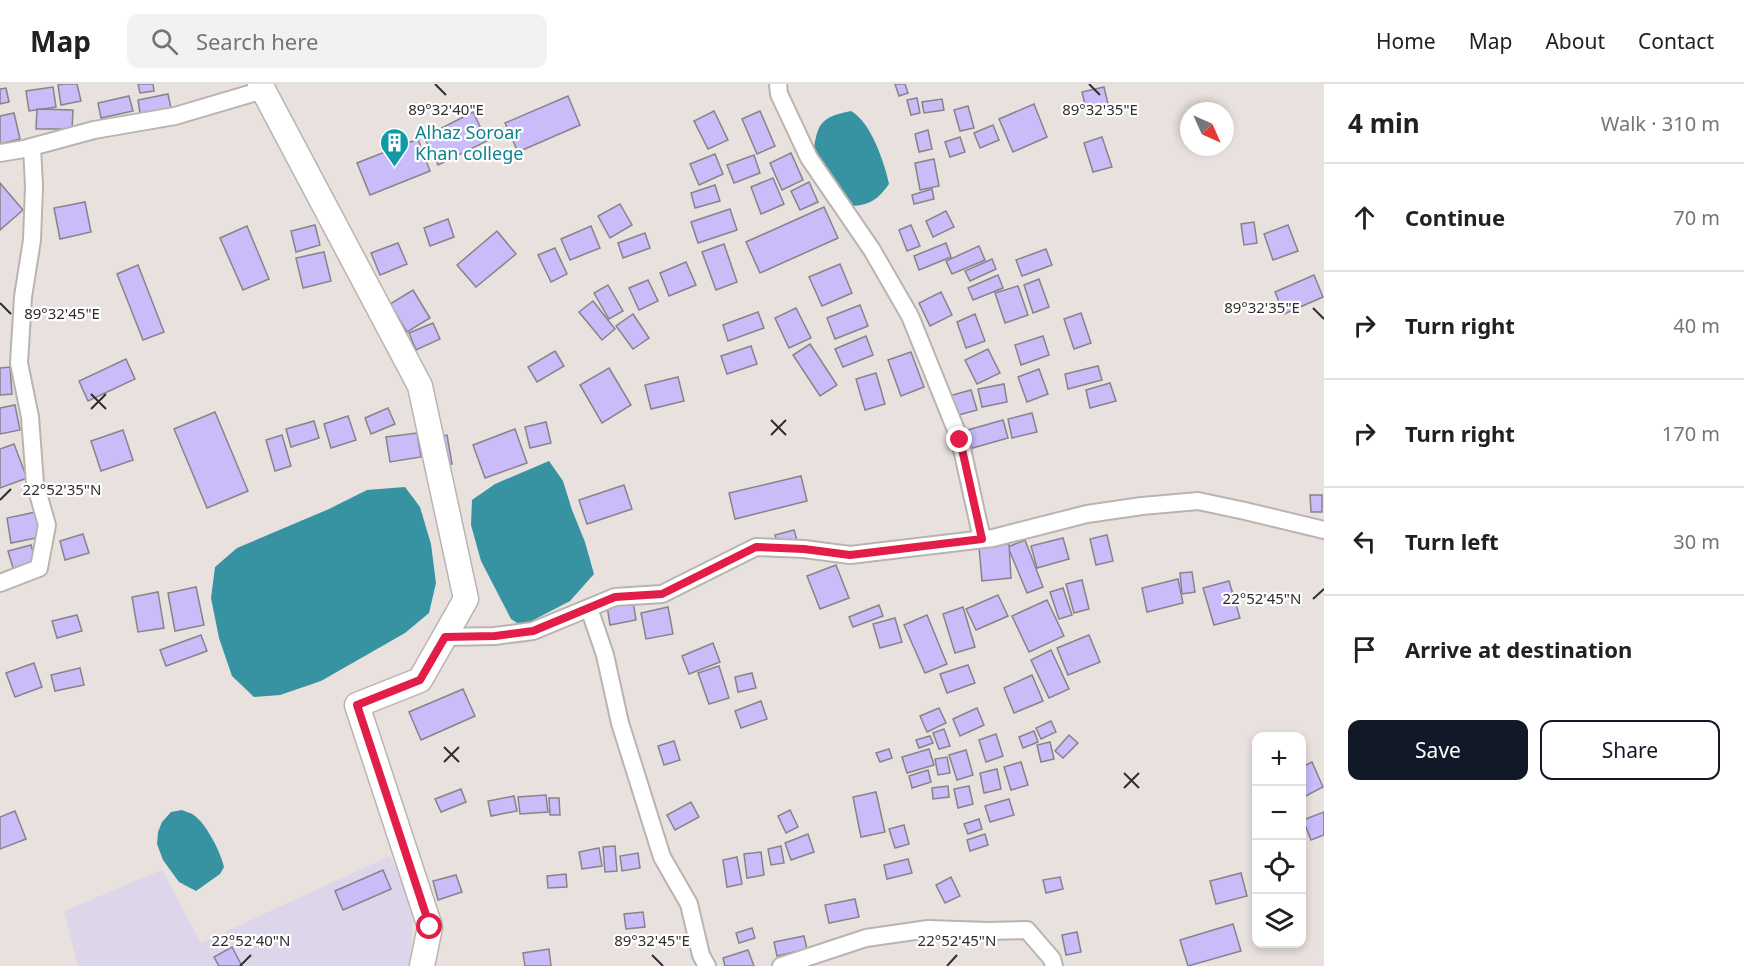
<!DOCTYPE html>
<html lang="en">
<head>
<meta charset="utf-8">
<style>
	:root { --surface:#fff; --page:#f2f2f2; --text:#202124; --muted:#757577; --line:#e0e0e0; --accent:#111827 }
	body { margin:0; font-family:"Noto Sans",sans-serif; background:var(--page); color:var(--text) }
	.controls { position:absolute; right:18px; bottom:18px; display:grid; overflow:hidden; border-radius:12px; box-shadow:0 3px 9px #0003 }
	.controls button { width:54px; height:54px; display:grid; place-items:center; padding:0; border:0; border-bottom:2px solid var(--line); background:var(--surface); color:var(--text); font:30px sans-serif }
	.compass { position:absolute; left:1180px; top:18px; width:54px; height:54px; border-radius:50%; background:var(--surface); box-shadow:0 3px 9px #0003; rotate:135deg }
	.stop { position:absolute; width:18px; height:18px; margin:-14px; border:4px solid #e11d48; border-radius:50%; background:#fff }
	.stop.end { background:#e11d48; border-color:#fff; box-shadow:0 2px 6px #0008 }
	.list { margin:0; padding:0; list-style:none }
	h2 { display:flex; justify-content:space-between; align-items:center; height:78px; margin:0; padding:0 24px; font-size:26px }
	h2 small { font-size:20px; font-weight:400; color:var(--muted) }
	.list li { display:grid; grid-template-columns:39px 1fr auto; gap:18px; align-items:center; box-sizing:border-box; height:108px; padding:0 24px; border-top:2px solid var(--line) }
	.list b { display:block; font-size:22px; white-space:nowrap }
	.list em { font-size:20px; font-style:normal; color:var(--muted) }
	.actions { display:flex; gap:12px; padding:18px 24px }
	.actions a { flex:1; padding:14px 0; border:2px solid var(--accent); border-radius:12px; text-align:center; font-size:21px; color:var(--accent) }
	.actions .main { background:var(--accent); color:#fff }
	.icon { flex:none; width:33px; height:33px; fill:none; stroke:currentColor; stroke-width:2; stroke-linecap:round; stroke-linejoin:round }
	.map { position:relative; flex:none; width:1324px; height:882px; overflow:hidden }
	header { display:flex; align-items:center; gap:36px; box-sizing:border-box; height:84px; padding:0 30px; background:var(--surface); border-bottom:2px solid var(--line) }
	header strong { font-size:28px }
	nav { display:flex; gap:33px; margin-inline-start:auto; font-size:21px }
	.search { width:420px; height:54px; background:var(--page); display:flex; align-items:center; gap:15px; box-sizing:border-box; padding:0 21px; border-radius:12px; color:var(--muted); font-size:22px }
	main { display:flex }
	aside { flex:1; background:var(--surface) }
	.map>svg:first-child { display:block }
</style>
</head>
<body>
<header>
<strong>Map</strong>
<div class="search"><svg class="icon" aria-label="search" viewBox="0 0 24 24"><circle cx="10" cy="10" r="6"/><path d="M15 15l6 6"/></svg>Search here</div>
<nav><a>Home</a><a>Map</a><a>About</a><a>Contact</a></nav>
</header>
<main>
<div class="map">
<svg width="1324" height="882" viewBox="0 0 1324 882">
	<rect width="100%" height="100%" fill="#e8e1de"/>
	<path fill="#ddd5ea" d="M 390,772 L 413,821 L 411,882 L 78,882 L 64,827 L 162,786 L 201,859 Z"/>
	<g fill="#3793a2">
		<path d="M 851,27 C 871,38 884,78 889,100 C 878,115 871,121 851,122 L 813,71 C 817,41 819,33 851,27 Z"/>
		<path d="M 549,377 L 563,397 L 572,426 L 585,458 L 594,490 L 570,517 L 522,542 L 511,535 L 481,477 L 471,441 L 472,416 L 495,400 Z"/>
		<path d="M 405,403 L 420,423 L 431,460 L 436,499 L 429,529 L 405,549 L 321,597 L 280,611 L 254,613 L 232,592 L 219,554 L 211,514 L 215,483 L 237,464 L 329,425 L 367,406 Z"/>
		<path d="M 182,726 C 186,728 192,729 195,732 C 207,741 221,769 224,783 L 220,790 L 196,807 L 179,798 L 163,776 L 157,760 L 158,748 L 162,738 L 171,728 Z"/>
	</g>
	<g fill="#cabbf9" stroke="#86848a" stroke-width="1.5">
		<path d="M 63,0 L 77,0 L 81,17 L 61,21 L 58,1 Z"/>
		<path d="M 138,0 L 153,0 L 154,7 L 140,9 Z"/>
		<path d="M 895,0 L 905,0 L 908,9 L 899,12 Z"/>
		<path d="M 53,3 L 56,23 L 29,27 L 26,7 Z"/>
		<path d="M 1104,3 L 1108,20 L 1086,25 L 1082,8 Z"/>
		<path d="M 6,4 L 9,18 L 0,20 L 0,5 Z"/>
		<path d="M 168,10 L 172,29 L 141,35 L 138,16 Z"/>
		<path d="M 129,12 L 133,27 L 101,34 L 98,19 Z"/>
		<path d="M 568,12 L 580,41 L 518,68 L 505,39 Z"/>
		<path d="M 917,14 L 920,29 L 911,31 L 907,16 Z"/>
		<path d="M 942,15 L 944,26 L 924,29 L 922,18 Z"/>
		<path d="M 1034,20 L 1047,53 L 1013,68 L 999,35 Z"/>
		<path d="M 968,22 L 974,44 L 960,47 L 954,26 Z"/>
		<path d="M 37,25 L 73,26 L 72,45 L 36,45 Z"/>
		<path d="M 714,27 L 728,56 L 708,65 L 694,37 Z"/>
		<path d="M 760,27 L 775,62 L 757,70 L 742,35 Z"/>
		<path d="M 473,28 L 487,57 L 438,81 L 424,53 Z"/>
		<path d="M 14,29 L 20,55 L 0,60 L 0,32 Z"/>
		<path d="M 993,41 L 999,56 L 980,64 L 974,49 Z"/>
		<path d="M 928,46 L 932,65 L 919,68 L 915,50 Z"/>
		<path d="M 960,53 L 965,68 L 950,73 L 945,58 Z"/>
		<path d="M 1102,53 L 1112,83 L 1093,88 L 1084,59 Z"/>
		<path d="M 418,55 L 430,87 L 370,111 L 357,79 Z"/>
		<path d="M 791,69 L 803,96 L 782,106 L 770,79 Z"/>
		<path d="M 715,70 L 723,90 L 699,101 L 690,80 Z"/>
		<path d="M 754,71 L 760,89 L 734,99 L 727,81 Z"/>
		<path d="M 934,75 L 939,102 L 920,106 L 915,79 Z"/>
		<path d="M 773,94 L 784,120 L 761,130 L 751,103 Z"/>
		<path d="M 809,98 L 818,118 L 800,126 L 791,107 Z"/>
		<path d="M 0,99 L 23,126 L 0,146 Z"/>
		<path d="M 715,101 L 720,117 L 695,124 L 691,109 Z"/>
		<path d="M 932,105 L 934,115 L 914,120 L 912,111 Z"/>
		<path d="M 85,118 L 91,148 L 60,155 L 54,124 Z"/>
		<path d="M 620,120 L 632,141 L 610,154 L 598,132 Z"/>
		<path d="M 824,123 L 838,154 L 760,189 L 746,158 Z"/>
		<path d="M 730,125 L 737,146 L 698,159 L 691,138 Z"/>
		<path d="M 946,127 L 954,143 L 933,153 L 926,137 Z"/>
		<path d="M 448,135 L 454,153 L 430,162 L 424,144 Z"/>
		<path d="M 1254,138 L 1257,159 L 1244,161 L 1241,140 Z"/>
		<path d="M 315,141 L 320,161 L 296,168 L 291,147 Z"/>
		<path d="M 911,141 L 920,162 L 907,167 L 899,146 Z"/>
		<path d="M 1288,141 L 1298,167 L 1273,176 L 1264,150 Z"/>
		<path d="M 247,142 L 269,195 L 243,206 L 220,154 Z"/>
		<path d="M 591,142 L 600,164 L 570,176 L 561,155 Z"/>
		<path d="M 497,147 L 516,170 L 476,203 L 457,181 Z"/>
		<path d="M 645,149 L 650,164 L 623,174 L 618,159 Z"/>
		<path d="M 398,159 L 407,180 L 380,191 L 371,169 Z"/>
		<path d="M 946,159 L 951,173 L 919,186 L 914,172 Z"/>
		<path d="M 724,160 L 737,198 L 716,206 L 702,168 Z"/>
		<path d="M 979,162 L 985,176 L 952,190 L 946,177 Z"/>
		<path d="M 555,164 L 567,190 L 551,198 L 538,171 Z"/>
		<path d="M 1046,165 L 1052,181 L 1022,192 L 1016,176 Z"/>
		<path d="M 324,168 L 331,197 L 303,204 L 296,174 Z"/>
		<path d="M 992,175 L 996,185 L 970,197 L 965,187 Z"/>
		<path d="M 686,178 L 696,201 L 669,212 L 660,189 Z"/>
		<path d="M 840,180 L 852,209 L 822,222 L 809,193 Z"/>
		<path d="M 138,181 L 164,248 L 143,256 L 117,190 Z"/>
		<path d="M 998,191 L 1003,204 L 973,216 L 968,204 Z"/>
		<path d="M 1314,191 L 1323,213 L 1284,230 L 1275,208 Z"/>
		<path d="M 1039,195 L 1049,223 L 1033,229 L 1024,201 Z"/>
		<path d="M 648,196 L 658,217 L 639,226 L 629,204 Z"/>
		<path d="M 608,201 L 623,227 L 609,235 L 594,209 Z"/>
		<path d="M 1018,202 L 1028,231 L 1005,239 L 995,209 Z"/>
		<path d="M 413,206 L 430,234 L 407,248 L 390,220 Z"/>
		<path d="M 941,208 L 952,231 L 930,242 L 919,219 Z"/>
		<path d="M 593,217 L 615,245 L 602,256 L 579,228 Z"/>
		<path d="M 860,221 L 868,242 L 835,255 L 827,234 Z"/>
		<path d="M 796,224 L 811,254 L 789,264 L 775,234 Z"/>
		<path d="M 758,228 L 764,244 L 728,257 L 723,241 Z"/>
		<path d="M 1081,229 L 1091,259 L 1074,265 L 1064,235 Z"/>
		<path d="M 633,230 L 649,254 L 633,265 L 616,242 Z"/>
		<path d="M 975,230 L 985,257 L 966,264 L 957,238 Z"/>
		<path d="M 433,239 L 440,255 L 416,266 L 409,249 Z"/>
		<path d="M 866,252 L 873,271 L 843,283 L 835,265 Z"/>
		<path d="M 1043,252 L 1049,271 L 1021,281 L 1015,261 Z"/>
		<path d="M 810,260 L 837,301 L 820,312 L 793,271 Z"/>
		<path d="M 751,262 L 757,280 L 727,290 L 721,272 Z"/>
		<path d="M 988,265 L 1000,289 L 977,300 L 965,276 Z"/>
		<path d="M 555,267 L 564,282 L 537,298 L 528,283 Z"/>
		<path d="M 911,268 L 924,303 L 901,312 L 888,276 Z"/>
		<path d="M 126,275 L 135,295 L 88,317 L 79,297 Z"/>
		<path d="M 1098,282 L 1102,296 L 1068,305 L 1065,290 Z"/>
		<path d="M 10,283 L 12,310 L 0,311 L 0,284 Z"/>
		<path d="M 609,284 L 631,321 L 602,339 L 580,301 Z"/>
		<path d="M 1039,285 L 1048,310 L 1027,318 L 1018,293 Z"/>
		<path d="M 876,289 L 885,320 L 865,326 L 856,295 Z"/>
		<path d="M 678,293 L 684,317 L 651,325 L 645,301 Z"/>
		<path d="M 1110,299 L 1116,317 L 1090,324 L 1086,306 Z"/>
		<path d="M 1004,300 L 1007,318 L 982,323 L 978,305 Z"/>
		<path d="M 971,306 L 977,326 L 955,332 L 949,312 Z"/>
		<path d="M 15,321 L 20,346 L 0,350 L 0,324 Z"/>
		<path d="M 388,324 L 395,340 L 371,350 L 365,334 Z"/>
		<path d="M 215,328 L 248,407 L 207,424 L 174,345 Z"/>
		<path d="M 1032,329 L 1037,348 L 1012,354 L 1008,335 Z"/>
		<path d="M 348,332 L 356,356 L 331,364 L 324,340 Z"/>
		<path d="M 1003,336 L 1008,354 L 969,365 L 964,347 Z"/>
		<path d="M 314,337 L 319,354 L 291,363 L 286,345 Z"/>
		<path d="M 546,338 L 551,359 L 530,364 L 525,343 Z"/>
		<path d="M 515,345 L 527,379 L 485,394 L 473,361 Z"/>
		<path d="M 123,346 L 133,376 L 101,387 L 91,357 Z"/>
		<path d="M 417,349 L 421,373 L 390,378 L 386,353 Z"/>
		<path d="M 282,351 L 291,382 L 275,387 L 266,356 Z"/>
		<path d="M 447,351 L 452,380 L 441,383 L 436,353 Z"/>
		<path d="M 14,360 L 27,394 L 0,404 L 0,365 Z"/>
		<path d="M 801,392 L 807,417 L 735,435 L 729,409 Z"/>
		<path d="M 624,401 L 632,425 L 587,440 L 579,416 Z"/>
		<path d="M 1310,411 L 1322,411 L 1322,428 L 1311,428 Z"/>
		<path d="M 36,428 L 41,453 L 11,459 L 7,434 Z"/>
		<path d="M 794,446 L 797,456 L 778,461 L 775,451 Z"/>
		<path d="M 83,450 L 89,469 L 65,476 L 60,457 Z"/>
		<path d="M 1107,451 L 1113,477 L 1096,481 L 1090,455 Z"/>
		<path d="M 1063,454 L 1069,475 L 1037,484 L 1031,462 Z"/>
		<path d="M 1025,456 L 1043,503 L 1027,509 L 1008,463 Z"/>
		<path d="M 1009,460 L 1011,494 L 982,497 L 979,463 Z"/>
		<path d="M 31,461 L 36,478 L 13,484 L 8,467 Z"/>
		<path d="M 836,481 L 849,514 L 820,525 L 807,492 Z"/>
		<path d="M 1192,488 L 1195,508 L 1182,510 L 1180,489 Z"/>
		<path d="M 1178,495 L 1183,519 L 1147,528 L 1142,504 Z"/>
		<path d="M 1082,496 L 1089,525 L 1074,529 L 1066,500 Z"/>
		<path d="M 1229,497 L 1240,534 L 1214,541 L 1203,504 Z"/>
		<path d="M 196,503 L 204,541 L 175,547 L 168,509 Z"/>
		<path d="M 1063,504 L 1072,531 L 1059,535 L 1050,508 Z"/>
		<path d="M 158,508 L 164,544 L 138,548 L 132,513 Z"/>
		<path d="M 998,511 L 1008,532 L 976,546 L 966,525 Z"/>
		<path d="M 1047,516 L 1064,552 L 1029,568 L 1012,532 Z"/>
		<path d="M 633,517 L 636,536 L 610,541 L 607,522 Z"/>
		<path d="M 879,521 L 883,532 L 853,543 L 849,533 Z"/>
		<path d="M 668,523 L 673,550 L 646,555 L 641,529 Z"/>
		<path d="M 963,523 L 975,563 L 955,569 L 943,530 Z"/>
		<path d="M 77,531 L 82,547 L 57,554 L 52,537 Z"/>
		<path d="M 927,531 L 947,580 L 925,589 L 904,541 Z"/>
		<path d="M 895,534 L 902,558 L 880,564 L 873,540 Z"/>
		<path d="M 201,551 L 207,567 L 166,582 L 160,566 Z"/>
		<path d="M 1089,551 L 1100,578 L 1068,591 L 1057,564 Z"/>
		<path d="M 713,559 L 720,578 L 689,590 L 682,572 Z"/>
		<path d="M 1051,566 L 1069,605 L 1049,614 L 1031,576 Z"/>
		<path d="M 34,579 L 42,603 L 15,613 L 6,589 Z"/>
		<path d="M 968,581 L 975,599 L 947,609 L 940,590 Z"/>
		<path d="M 719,582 L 729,614 L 709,620 L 698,589 Z"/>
		<path d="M 80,584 L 84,601 L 55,607 L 51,591 Z"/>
		<path d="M 752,589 L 756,604 L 738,608 L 735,593 Z"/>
		<path d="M 1032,591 L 1043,617 L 1014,629 L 1004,604 Z"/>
		<path d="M 463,605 L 475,632 L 421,656 L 409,628 Z"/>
		<path d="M 761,617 L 767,635 L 741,644 L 735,627 Z"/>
		<path d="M 939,624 L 946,639 L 927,648 L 920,632 Z"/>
		<path d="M 977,624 L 984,641 L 960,652 L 953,635 Z"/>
		<path d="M 1051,637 L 1056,648 L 1041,655 L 1036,644 Z"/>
		<path d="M 944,645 L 950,662 L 939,665 L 933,649 Z"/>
		<path d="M 1034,647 L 1038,658 L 1023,664 L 1019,653 Z"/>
		<path d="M 996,650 L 1003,672 L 986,678 L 979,656 Z"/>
		<path d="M 1069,651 L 1078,659 L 1063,674 L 1055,667 Z"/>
		<path d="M 930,652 L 933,659 L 919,664 L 916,656 Z"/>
		<path d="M 674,657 L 680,676 L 664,681 L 658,662 Z"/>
		<path d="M 1050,658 L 1054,675 L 1041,678 L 1037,661 Z"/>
		<path d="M 889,665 L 892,674 L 880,678 L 876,669 Z"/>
		<path d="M 929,665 L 934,681 L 907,689 L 902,673 Z"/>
		<path d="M 966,666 L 973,691 L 957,696 L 949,671 Z"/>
		<path d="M 947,673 L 950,689 L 938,691 L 935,675 Z"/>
		<path d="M 1021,678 L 1028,701 L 1011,706 L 1004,683 Z"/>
		<path d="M 1312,678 L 1323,703 L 1302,714 L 1302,683 Z"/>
		<path d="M 997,685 L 1001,705 L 984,709 L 980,689 Z"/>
		<path d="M 928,686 L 931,698 L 912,704 L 909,692 Z"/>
		<path d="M 948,702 L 949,713 L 933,715 L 932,704 Z"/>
		<path d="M 969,702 L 973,720 L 958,724 L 954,705 Z"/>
		<path d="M 461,705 L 466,718 L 441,728 L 435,715 Z"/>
		<path d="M 876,708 L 885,748 L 861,753 L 853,713 Z"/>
		<path d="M 546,711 L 548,728 L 520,730 L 518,713 Z"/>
		<path d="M 514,712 L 517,727 L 491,732 L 488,717 Z"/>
		<path d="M 549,714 L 559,714 L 560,731 L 550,731 Z"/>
		<path d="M 1009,715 L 1014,731 L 990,738 L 985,722 Z"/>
		<path d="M 691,718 L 699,733 L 675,746 L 667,731 Z"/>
		<path d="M 790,726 L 798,743 L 786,749 L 778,732 Z"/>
		<path d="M 15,727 L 26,755 L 0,765 L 0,733 Z"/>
		<path d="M 1324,728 L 1324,751 L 1311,756 L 1303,736 Z"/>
		<path d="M 979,735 L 982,745 L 968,750 L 964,740 Z"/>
		<path d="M 904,741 L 909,760 L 895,764 L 889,745 Z"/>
		<path d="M 808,750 L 814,768 L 791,776 L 785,759 Z"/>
		<path d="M 985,750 L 988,761 L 970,767 L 967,756 Z"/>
		<path d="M 615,762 L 617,787 L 605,788 L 603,763 Z"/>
		<path d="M 781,762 L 784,779 L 771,781 L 768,765 Z"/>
		<path d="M 599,764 L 602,782 L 582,785 L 579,768 Z"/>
		<path d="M 761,768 L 764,791 L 747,794 L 744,770 Z"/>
		<path d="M 638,769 L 640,784 L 622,787 L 620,772 Z"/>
		<path d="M 737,773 L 742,800 L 727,803 L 723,776 Z"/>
		<path d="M 908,775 L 912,789 L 887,795 L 884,781 Z"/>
		<path d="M 383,786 L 391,805 L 343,826 L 335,807 Z"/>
		<path d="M 1241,789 L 1247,812 L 1216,820 L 1210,797 Z"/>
		<path d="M 566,790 L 567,803 L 548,804 L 547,792 Z"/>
		<path d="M 456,791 L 462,808 L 438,816 L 433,797 Z"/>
		<path d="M 951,793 L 960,812 L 945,819 L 936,801 Z"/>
		<path d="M 1060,793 L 1063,805 L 1046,809 L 1043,796 Z"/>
		<path d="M 855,815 L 859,833 L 829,839 L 825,821 Z"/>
		<path d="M 643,828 L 645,843 L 626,845 L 624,830 Z"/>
		<path d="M 1233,840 L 1241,867 L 1188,882 L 1180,856 Z"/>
		<path d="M 752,844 L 755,854 L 739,859 L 736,849 Z"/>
		<path d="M 1077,848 L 1081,868 L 1066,871 L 1062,851 Z"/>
		<path d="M 804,852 L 807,865 L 777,872 L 774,858 Z"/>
		<path d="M 232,863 L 242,882 L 219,882 L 214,873 Z"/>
		<path d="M 549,865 L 551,882 L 525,882 L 523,869 Z"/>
		<path d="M 748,866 L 754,882 L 725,882 L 723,874 Z"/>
	</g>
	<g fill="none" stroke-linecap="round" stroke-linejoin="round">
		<defs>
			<g id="street">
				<path d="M 778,0 L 779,10 L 809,74 L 872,166 L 910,232 L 960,356 L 982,455"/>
				<path d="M 0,69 L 24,65 L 94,46 L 175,32 L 263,6"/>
				<path d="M 0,499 L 39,484 L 47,441 L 35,399 L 30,333 L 19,279 L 23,213 L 32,156 L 34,102 L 32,63"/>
				<path d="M 589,524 L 605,571 L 620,639 L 662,773 L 689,820 L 701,871 L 707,882"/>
				<path d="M 445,553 L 495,552 L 533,547 L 615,513 L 662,510 L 756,463 L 804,465 L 850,471 L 993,454 L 1087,430 L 1142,422 L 1198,417 L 1245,427 L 1324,446"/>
				<path d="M 781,882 L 866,854 L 928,845 L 988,847 L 1027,846 L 1052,875 L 1054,882"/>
			</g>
			<path id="secondary" d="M 260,0 L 420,302 L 466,515 L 420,596 L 357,621 L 430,843 L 422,882"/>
		</defs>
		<use href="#street" stroke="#bab4b1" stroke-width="20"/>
		<use href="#secondary" stroke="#bab4b1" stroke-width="27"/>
		<use href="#street" stroke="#fff" stroke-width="16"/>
		<use href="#secondary" stroke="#fff" stroke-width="24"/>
	</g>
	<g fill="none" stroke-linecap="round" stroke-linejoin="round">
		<path stroke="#e11d48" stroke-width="8" d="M 430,843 L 357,621 L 420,596 L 445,553 L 495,552 L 533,547 L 615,513 L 662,510 L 756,463 L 804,465 L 850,471 L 982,455 L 960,356"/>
	</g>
	<path fill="none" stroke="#302e2d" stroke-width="2" d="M 435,0 L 446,11M 1089,0 L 1100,11M 0,219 L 11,230M 1313,224 L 1324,235M 91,310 L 106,325M 91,325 L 106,310M 771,336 L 786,351M 771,351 L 786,336M 0,416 L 11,405M 1313,515 L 1324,505M 444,663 L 459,678M 444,678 L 459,663M 1124,689 L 1139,704M 1124,704 L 1139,689M 652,871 L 663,882M 240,882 L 251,871M 947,882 L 957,871"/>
	<defs>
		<symbol id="building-pin" viewBox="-11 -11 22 30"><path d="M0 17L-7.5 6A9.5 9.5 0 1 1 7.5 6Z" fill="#0f9aa8" stroke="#fff"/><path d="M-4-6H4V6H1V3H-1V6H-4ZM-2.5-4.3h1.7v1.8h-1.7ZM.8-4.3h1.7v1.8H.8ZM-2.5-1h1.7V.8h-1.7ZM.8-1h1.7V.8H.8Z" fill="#fff"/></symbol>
	</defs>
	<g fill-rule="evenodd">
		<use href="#building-pin" x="378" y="42" width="33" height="45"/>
	</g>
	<g text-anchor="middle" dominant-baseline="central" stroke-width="4.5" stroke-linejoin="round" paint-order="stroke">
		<g font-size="18" fill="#0d838f" stroke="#fff" text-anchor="start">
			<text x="415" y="48">Alhaz Soroar<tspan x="415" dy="21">Khan college</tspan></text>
		</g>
	</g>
	<g font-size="15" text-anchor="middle" fill="#302e2d" stroke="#fff" stroke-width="4.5" stroke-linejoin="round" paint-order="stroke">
		<text x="446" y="31">89°32'40"E</text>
		<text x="1100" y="31">89°32'35"E</text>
		<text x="1262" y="229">89°32'35"E</text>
		<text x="62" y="235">89°32'45"E</text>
		<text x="62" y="411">22°52'35"N</text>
		<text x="1262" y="520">22°52'45"N</text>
		<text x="251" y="862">22°52'40"N</text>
		<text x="957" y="862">22°52'45"N</text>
		<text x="652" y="862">89°32'45"E</text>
	</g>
</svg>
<div class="controls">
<button>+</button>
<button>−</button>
<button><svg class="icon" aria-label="locate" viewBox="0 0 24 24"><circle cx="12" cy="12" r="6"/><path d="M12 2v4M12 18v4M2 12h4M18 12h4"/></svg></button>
<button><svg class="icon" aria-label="layers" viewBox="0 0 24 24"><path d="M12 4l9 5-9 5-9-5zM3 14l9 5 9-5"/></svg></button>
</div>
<svg class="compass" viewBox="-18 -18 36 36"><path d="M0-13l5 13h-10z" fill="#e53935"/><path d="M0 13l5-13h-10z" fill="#757577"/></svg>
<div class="stop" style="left:430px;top:843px"></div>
<div class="stop end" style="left:960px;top:356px"></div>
</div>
<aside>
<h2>4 min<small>Walk · 310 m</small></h2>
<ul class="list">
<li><svg class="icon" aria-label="ahead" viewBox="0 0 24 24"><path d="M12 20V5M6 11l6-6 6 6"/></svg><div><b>Continue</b></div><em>70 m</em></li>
<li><svg class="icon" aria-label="right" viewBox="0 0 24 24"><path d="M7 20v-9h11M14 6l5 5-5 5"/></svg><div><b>Turn right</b></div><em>40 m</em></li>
<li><svg class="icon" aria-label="right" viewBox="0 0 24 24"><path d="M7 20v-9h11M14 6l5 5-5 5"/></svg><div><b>Turn right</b></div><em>170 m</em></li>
<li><svg class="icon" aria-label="left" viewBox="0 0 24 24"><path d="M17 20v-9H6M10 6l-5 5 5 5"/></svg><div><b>Turn left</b></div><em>30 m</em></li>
<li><svg class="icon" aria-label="arrive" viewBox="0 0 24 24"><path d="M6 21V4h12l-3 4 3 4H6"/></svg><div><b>Arrive at destination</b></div></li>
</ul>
<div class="actions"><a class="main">Save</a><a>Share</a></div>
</aside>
</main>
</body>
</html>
